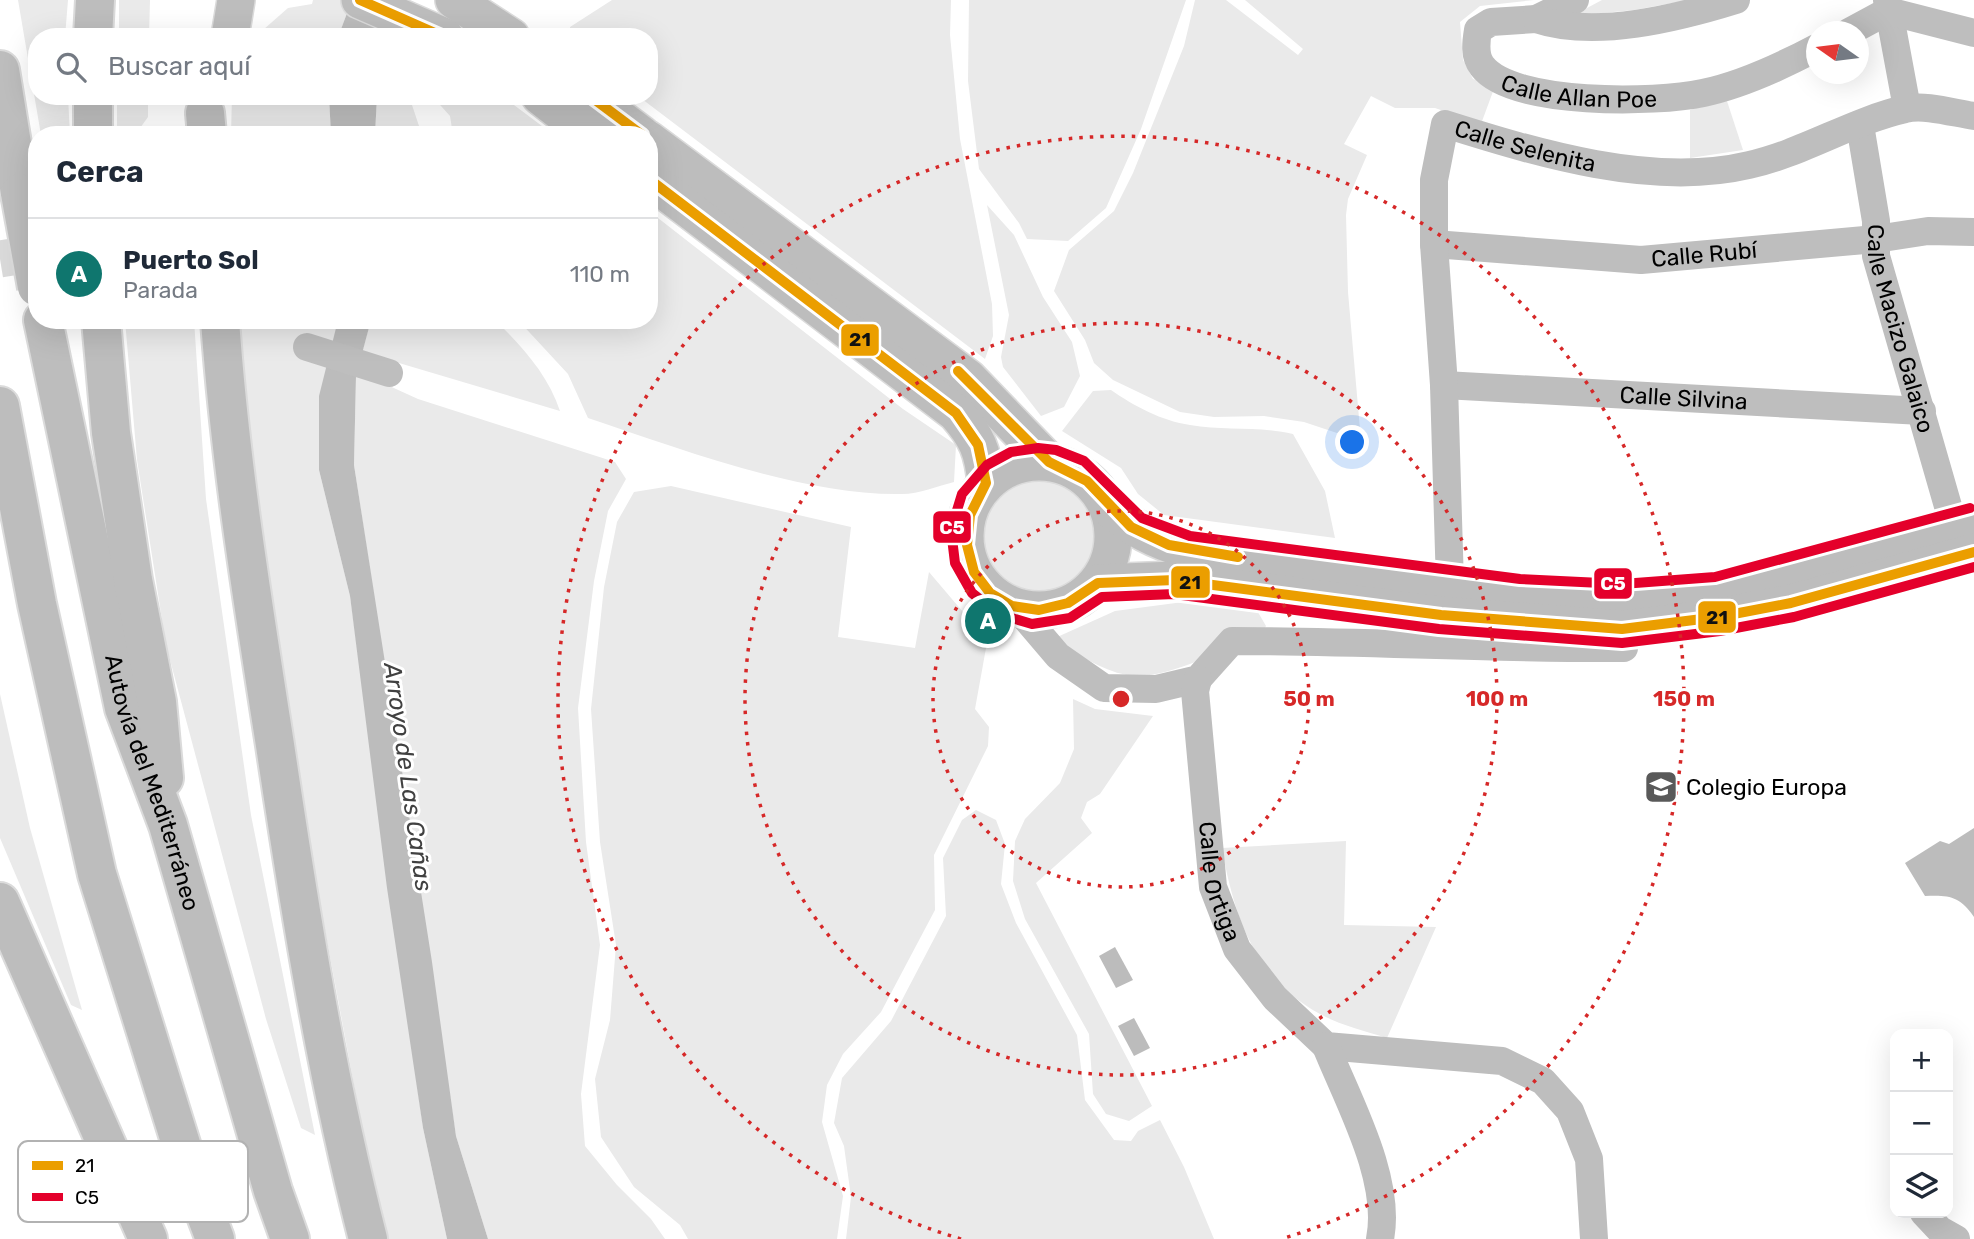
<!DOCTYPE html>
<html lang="es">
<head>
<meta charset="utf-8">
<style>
	:root { --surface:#fff; --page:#f6f6f7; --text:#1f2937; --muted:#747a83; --line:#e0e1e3; --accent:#0f766e }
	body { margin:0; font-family:Rubik,sans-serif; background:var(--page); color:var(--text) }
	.controls { position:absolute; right:21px; bottom:21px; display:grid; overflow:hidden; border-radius:14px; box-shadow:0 7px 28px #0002 }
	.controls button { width:63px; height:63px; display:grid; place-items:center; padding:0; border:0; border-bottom:2px solid var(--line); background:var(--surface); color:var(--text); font:35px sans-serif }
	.compass { position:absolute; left:1806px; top:21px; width:63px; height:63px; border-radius:50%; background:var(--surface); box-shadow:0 7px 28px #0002; rotate:284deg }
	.you { position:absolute; left:1353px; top:443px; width:24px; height:24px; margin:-18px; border:5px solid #fff; border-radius:50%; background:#1a73e8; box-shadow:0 0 0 10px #1a73e833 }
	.badge { display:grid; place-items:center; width:46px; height:46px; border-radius:50%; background:var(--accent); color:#fff; font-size:23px; font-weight:700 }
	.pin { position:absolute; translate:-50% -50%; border:4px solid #fff; box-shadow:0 2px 7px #0006 }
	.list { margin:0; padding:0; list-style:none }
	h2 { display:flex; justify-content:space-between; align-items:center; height:91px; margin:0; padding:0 28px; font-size:30px }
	h2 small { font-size:23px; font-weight:400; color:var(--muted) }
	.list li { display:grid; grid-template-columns:46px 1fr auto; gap:21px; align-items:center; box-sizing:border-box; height:112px; padding:0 28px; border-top:2px solid var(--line) }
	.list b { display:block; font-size:26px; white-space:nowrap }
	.list p { margin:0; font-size:23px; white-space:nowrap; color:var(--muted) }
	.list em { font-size:23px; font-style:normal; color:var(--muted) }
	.icon { flex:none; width:38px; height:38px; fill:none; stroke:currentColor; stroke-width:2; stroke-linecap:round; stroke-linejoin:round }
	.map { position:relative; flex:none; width:1974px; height:1239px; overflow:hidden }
	.search { position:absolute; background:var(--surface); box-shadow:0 7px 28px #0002; left:28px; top:28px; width:630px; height:77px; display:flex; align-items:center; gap:18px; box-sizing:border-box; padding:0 24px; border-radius:28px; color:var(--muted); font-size:26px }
	.panel { position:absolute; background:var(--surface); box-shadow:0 7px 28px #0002; left:28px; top:126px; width:630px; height:203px; border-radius:28px }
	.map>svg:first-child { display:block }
</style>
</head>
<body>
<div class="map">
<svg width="1974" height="1239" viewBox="0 0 1974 1239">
	<rect width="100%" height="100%" fill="#fff"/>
	<g fill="#eaeaea">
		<path d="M 18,0 L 68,0 L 65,37 L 37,37 L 37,96 L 68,96 L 70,135 L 41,135 Z"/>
		<path d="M 119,0 L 150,0 L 149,37 L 119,37 Z"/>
		<path d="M 313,0 L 352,0 L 338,37 L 255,37 L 288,8 L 312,4 Z"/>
		<path d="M 612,0 L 951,0 L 950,35 L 960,139 L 992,304 L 993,336 L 985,359 L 638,96 L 649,96 L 649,37 L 570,37 L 570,27 Z"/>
		<path d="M 969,0 L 1186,0 L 1141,129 L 1106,208 L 1068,241 L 1027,239 L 1019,223 L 979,169 L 968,81 Z"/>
		<path d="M 1195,0 L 1226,0 L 1298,55 L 1303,49 L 1245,0 L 1534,0 L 1480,6 L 1460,22 L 1463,60 L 1473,79 L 1495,86 L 1481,124 L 1435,108 L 1395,108 L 1371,96 L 1344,144 L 1367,155 L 1348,199 L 1346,215 L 1348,292 L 1361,441 L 1304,422 L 1264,416 L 1214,417 L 1180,412 L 1113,380 L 1094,363 L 1085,340 L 1054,291 L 1069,250 L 1114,211 L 1133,173 L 1184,46 Z"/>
		<path d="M 1602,0 L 1689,0 L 1634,10 L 1572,16 Z"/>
		<path d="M 117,96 L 148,96 L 148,117 L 135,135 L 117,135 Z"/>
		<path d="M 232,96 L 329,96 L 331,135 L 231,135 Z"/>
		<path d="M 377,96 L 409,96 L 422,135 L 375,135 Z"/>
		<path d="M 432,96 L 502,96 L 554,135 L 453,135 L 450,116 Z"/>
		<path d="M 1726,98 L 1743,150 L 1690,158 L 1690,110 Z"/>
		<path d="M 987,205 L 1014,235 L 1043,297 L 1072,342 L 1080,376 L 1064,407 L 1041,416 L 1003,367 L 1001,357 L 1009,315 Z"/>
		<path d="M 649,211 L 903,409 L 956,445 L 954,482 C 938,486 919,494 902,494 C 804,496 681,449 588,418 L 568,374 L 518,320 L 649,320 Z"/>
		<path d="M 125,320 L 194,320 L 206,499 L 251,815 L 315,1135 L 301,1128 L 266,1019 L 166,645 L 137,460 Z"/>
		<path d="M 232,320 L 338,320 L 319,470 L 350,596 L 423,1128 L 447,1239 L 385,1239 L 381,1229 L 301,802 Z"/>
		<path d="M 371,320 L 495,320 C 523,347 548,375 560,411 L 362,352 Z"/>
		<path d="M 356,376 L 374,379 L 418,399 L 615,462 L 626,479 L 608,511 L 594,581 L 578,708 L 586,842 L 600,945 L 581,1094 L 585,1146 L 617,1185 L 651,1219 L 665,1239 L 488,1239 L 456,1136 L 354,465 Z"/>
		<path d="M 1111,390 C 1134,406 1162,421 1190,425 C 1225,431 1259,426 1293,434 L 1325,491 L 1335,538 L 1164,515 L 1138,494 L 1121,468 L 1062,431 L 1093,391 Z"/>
		<circle cx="1038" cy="537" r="57"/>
		<path d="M 671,486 L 851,527 L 838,637 L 915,648 L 929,572 L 963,612 L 990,626 L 975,709 L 989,727 L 988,746 L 934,855 L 935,910 L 881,1012 L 843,1054 L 827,1085 L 822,1122 L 843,1196 L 837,1239 L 688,1239 L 680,1225 L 634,1187 L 601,1137 L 595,1079 L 610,1020 L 616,945 L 600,842 L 591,709 L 604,587 L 617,522 L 634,492 Z"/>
		<path d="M 1206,599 L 1255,607 L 1266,626 L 1261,635 C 1226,648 1163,682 1127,675 C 1100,670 1077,654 1055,638 L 1115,611 Z"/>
		<path d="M 0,694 L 30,828 L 82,1010 L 71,1005 L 0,838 Z"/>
		<path d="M 1073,699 L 1095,709 L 1153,716 L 1100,794 L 1087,802 L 1081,818 L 1092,833 L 1036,883 L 1152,1106 L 1129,1121 L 1106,1114 L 1093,1094 L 1089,1034 L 1025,919 L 1013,881 L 1015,841 L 1025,819 L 1060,783 L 1074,749 Z"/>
		<path d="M 976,810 L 996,820 L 1005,844 L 1001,884 L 1016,923 L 1077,1035 L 1085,1100 L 1114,1140 L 1131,1141 L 1138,1131 L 1160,1120 L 1184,1167 L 1214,1239 L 846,1239 L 851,1197 L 844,1146 L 834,1123 L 842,1078 L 891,1021 L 946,916 L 943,858 L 962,820 Z"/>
		<path d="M 1346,841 L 1344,925 L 1436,927 L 1387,1038 C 1365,1031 1340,1025 1320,1014 C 1255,979 1234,917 1222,848 Z"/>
	</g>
	<g fill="#bcbcbc">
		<path d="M 352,0 L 400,0 L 381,37 L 338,37 Z"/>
		<path d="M 329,96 L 377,96 L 375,135 L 331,135 Z"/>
		<path d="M 338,320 L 371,320 L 356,376 L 354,465 L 432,962 L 456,1136 L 488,1239 L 447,1239 L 423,1128 L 387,888 L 350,596 L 319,470 L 319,396 Z"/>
		<path d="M 1974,828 L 1974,917 C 1960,896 1949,895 1925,896 L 1905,863 L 1940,841 L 1949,844 Z"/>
		<path d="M 1115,947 L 1133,980 L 1116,988 L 1099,956 Z"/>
		<path d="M 1134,1018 L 1150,1048 L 1134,1056 L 1118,1026 Z"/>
	</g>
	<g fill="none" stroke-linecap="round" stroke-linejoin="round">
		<path stroke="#d9d9d9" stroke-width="37" stroke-dasharray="37 18" stroke-linecap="butt" d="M 0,259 L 37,253"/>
		<defs>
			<g id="major">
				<path d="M 360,0 L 445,37"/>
				<path d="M 454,0 L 511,37"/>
				<path d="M 230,37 L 236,0"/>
				<path d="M 540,96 L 590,135"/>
				<path d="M 590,96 L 642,135"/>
				<path d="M 649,140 L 968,378 L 1049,462"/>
				<path d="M 649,179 L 956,413 C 977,437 983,451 986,483"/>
				<circle cx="1039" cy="536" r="74"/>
				<path d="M 1108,507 C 1133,529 1155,540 1187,550 L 1519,593 L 1622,598 L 1717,591 L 1781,576 L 1974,521"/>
				<path d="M 1098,583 L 1175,580 L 1441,615 L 1622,629 L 1718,617 L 1791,603 L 1974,552"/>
			</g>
			<g id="highway">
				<path d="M 93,37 L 95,0"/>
				<path d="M 0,70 L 20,193"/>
				<path d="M 93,96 L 93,135"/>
				<path d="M 205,113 L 207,135"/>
				<path id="s7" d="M 43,320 L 124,708 L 168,825 L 273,1191 L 290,1239"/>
				<path d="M 101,320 L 111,433 L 133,580 L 157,702 L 164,778"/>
				<path d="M 220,320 C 230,463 253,604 275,745 C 300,912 326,1075 368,1239"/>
				<path d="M 0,406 L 37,604 L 97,874 L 190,1173 L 215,1239"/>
				<path d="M 0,902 L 148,1239"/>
			</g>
		</defs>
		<use href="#major" stroke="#dbdbdb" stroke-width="40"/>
		<use href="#highway" stroke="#dbdbdb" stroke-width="42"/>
		<g stroke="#bebebe" stroke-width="28">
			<path id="s1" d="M 1575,0 L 1536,19 L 1491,22 L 1478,30 C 1476,42 1474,56 1482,66 C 1512,106 1657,103 1703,93 C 1741,85 1782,66 1816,48"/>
			<path d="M 1887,0 L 1907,108"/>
			<path d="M 1536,19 C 1595,39 1678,18 1736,0"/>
			<path d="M 1849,32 L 1888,11 L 1974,33"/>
			<path id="s2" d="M 1860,125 L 1876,221 L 1876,256 L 1954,527"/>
			<path id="s3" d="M 1434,244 L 1641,260 L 1876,239 L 1928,231 L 1974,232"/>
			<path d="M 307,347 L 389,373"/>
			<path id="s4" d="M 1444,385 L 1922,411"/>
			<path id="s5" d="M 1450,585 L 1444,385 L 1434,244 L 1434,180 L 1445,124 C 1537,153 1652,188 1749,165 C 1803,153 1852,121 1905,109 C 1924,104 1954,113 1974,116"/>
			<path d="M 1018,609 L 1058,656 L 1104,688 L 1156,689 L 1198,679 L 1232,641 C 1363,641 1493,649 1624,648"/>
			<path id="s6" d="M 1198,679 L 1195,691 L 1213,887 L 1237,949 L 1275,998 L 1326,1046 L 1502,1061 L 1543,1081 L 1570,1111 L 1589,1159 L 1594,1239"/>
			<path d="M 1326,1046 C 1348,1101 1392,1179 1380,1239"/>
			<path d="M 1924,1213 L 1940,1230 L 1956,1239"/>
		</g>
		<use href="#major" stroke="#bdbdbd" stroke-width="37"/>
		<use href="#highway" stroke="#bdbdbd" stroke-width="38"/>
		<defs>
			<path id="highway-bridge" d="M 20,193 L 37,287"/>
		</defs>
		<use href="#highway-bridge" stroke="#dbdbdb" stroke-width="42" stroke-linecap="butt"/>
		<use href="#highway-bridge" stroke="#bdbdbd" stroke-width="38"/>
		<defs>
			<g id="bus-1">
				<path d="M 360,0 L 444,37"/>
				<path d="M 590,96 L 642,135"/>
				<path d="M 649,179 L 956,413 L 978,445 L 986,483 L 970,515 L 967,545 L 974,572 L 990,593 L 1012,606 L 1039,610 L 1068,603 L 1098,583 L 1175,580 L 1441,615 L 1622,629 L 1718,617 L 1791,603 L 1974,552"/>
				<path d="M 958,371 L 1049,462 L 1087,481 L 1131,527 L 1169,545 L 1238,557"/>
			</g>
			<path id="bus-2" d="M 1970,508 L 1715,577 L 1622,584 L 1520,579 L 1190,536 L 1142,518 L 1084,461 L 1056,450 L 1038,448 L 1011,452 L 987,465 L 962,494 L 951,530 L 955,563 L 972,593 L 998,614 L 1032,624 L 1070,618 L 1102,597 L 1174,594 L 1439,629 L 1622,643 L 1720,631 L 1794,617 L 1974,567"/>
		</defs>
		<use href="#bus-1" stroke="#fff" stroke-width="16"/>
		<use href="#bus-2" stroke="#fff" stroke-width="16"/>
		<use href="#bus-1" stroke="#eb9e00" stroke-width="10"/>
		<use href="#bus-2" stroke="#e4002b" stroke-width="10"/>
	</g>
	<g fill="none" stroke="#d62828" stroke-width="3.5" stroke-dasharray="3.5 7">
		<circle cx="1121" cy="699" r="188"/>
		<circle cx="1121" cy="699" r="376"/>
		<path d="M961 1239A563 563 0 1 1 1281 1239"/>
	</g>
	<defs>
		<symbol id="school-square" viewBox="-11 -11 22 22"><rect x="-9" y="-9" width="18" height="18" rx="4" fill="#595959" stroke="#fff"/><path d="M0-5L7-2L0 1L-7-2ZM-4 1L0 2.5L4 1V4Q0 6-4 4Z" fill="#fff"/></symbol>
	</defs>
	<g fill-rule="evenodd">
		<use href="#school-square" x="1642" y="768" width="38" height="38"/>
	</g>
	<g text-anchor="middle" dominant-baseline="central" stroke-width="6" stroke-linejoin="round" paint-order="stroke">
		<g font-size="23" fill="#000" stroke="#fff">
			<text stroke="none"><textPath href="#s1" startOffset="245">Calle Allan Poe</textPath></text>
			<text stroke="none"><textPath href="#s5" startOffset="546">Calle Selenita</textPath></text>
			<text stroke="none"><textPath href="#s3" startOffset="271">Calle Rubí</textPath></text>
			<text stroke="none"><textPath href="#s2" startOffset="208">Calle Macizo Galaico</textPath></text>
			<text stroke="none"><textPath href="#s4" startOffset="240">Calle Silvina</textPath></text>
			<text stroke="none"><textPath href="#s7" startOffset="476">Autovía del Mediterráneo</textPath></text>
			<text stroke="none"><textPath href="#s6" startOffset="205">Calle Ortiga</textPath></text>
		</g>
		<g font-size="23" fill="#000" stroke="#fff" text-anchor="start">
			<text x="1686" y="787">Colegio Europa</text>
		</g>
		<g font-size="24" font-style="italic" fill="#414141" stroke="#fff">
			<text transform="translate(408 777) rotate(82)">Arroyo de Las Cañas</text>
		</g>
	</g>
	<rect x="18" y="1141" width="230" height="81" rx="10" fill="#fff" stroke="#b2b2b2" stroke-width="2"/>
	<rect x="32" y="1161" width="31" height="9" fill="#eb9e00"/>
	<rect x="32" y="1193" width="31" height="8" fill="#e4002b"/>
	<g font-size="19" fill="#000">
		<text x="75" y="1172">21</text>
		<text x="75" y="1204">C5</text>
	</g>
	<circle cx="1121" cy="699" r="10" fill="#d62828" stroke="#fff" stroke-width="3.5"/>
	<g font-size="21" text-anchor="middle" font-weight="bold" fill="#d62828" stroke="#fff" stroke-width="6" stroke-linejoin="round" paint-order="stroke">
		<text x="1309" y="706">50 m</text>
		<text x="1497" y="706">100 m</text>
		<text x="1684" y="706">150 m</text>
	</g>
	<g stroke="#fff" stroke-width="2.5">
		<rect x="840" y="323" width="40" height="34" rx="7" fill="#eb9e00"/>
		<rect x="932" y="510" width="40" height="34" rx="7" fill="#e4002b"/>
		<rect x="1170" y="565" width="41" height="34" rx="7" fill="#eb9e00"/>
		<rect x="1593" y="567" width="40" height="33" rx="7" fill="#e4002b"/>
		<rect x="1697" y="600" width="40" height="34" rx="7" fill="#eb9e00"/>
	</g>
	<g font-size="19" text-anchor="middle" font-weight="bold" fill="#fff">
		<text x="952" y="534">C5</text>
		<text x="1613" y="590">C5</text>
	</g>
	<g font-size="19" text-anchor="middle" font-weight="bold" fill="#111">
		<text x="860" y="346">21</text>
		<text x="1190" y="589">21</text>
		<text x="1717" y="624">21</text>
	</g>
</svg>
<div class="controls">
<button>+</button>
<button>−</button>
<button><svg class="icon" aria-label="layers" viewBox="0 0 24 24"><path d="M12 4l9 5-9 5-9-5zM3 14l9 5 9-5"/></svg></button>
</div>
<svg class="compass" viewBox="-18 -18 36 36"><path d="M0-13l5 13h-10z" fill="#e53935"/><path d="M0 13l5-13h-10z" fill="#747a83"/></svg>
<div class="you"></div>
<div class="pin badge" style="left:988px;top:621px">A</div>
<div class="search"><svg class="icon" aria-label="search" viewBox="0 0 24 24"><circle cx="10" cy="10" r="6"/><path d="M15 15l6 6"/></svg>Buscar aquí</div>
<section class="panel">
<h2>Cerca<small></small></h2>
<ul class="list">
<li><span class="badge">A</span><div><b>Puerto Sol</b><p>Parada</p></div><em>110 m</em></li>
</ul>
</section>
</div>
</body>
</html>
